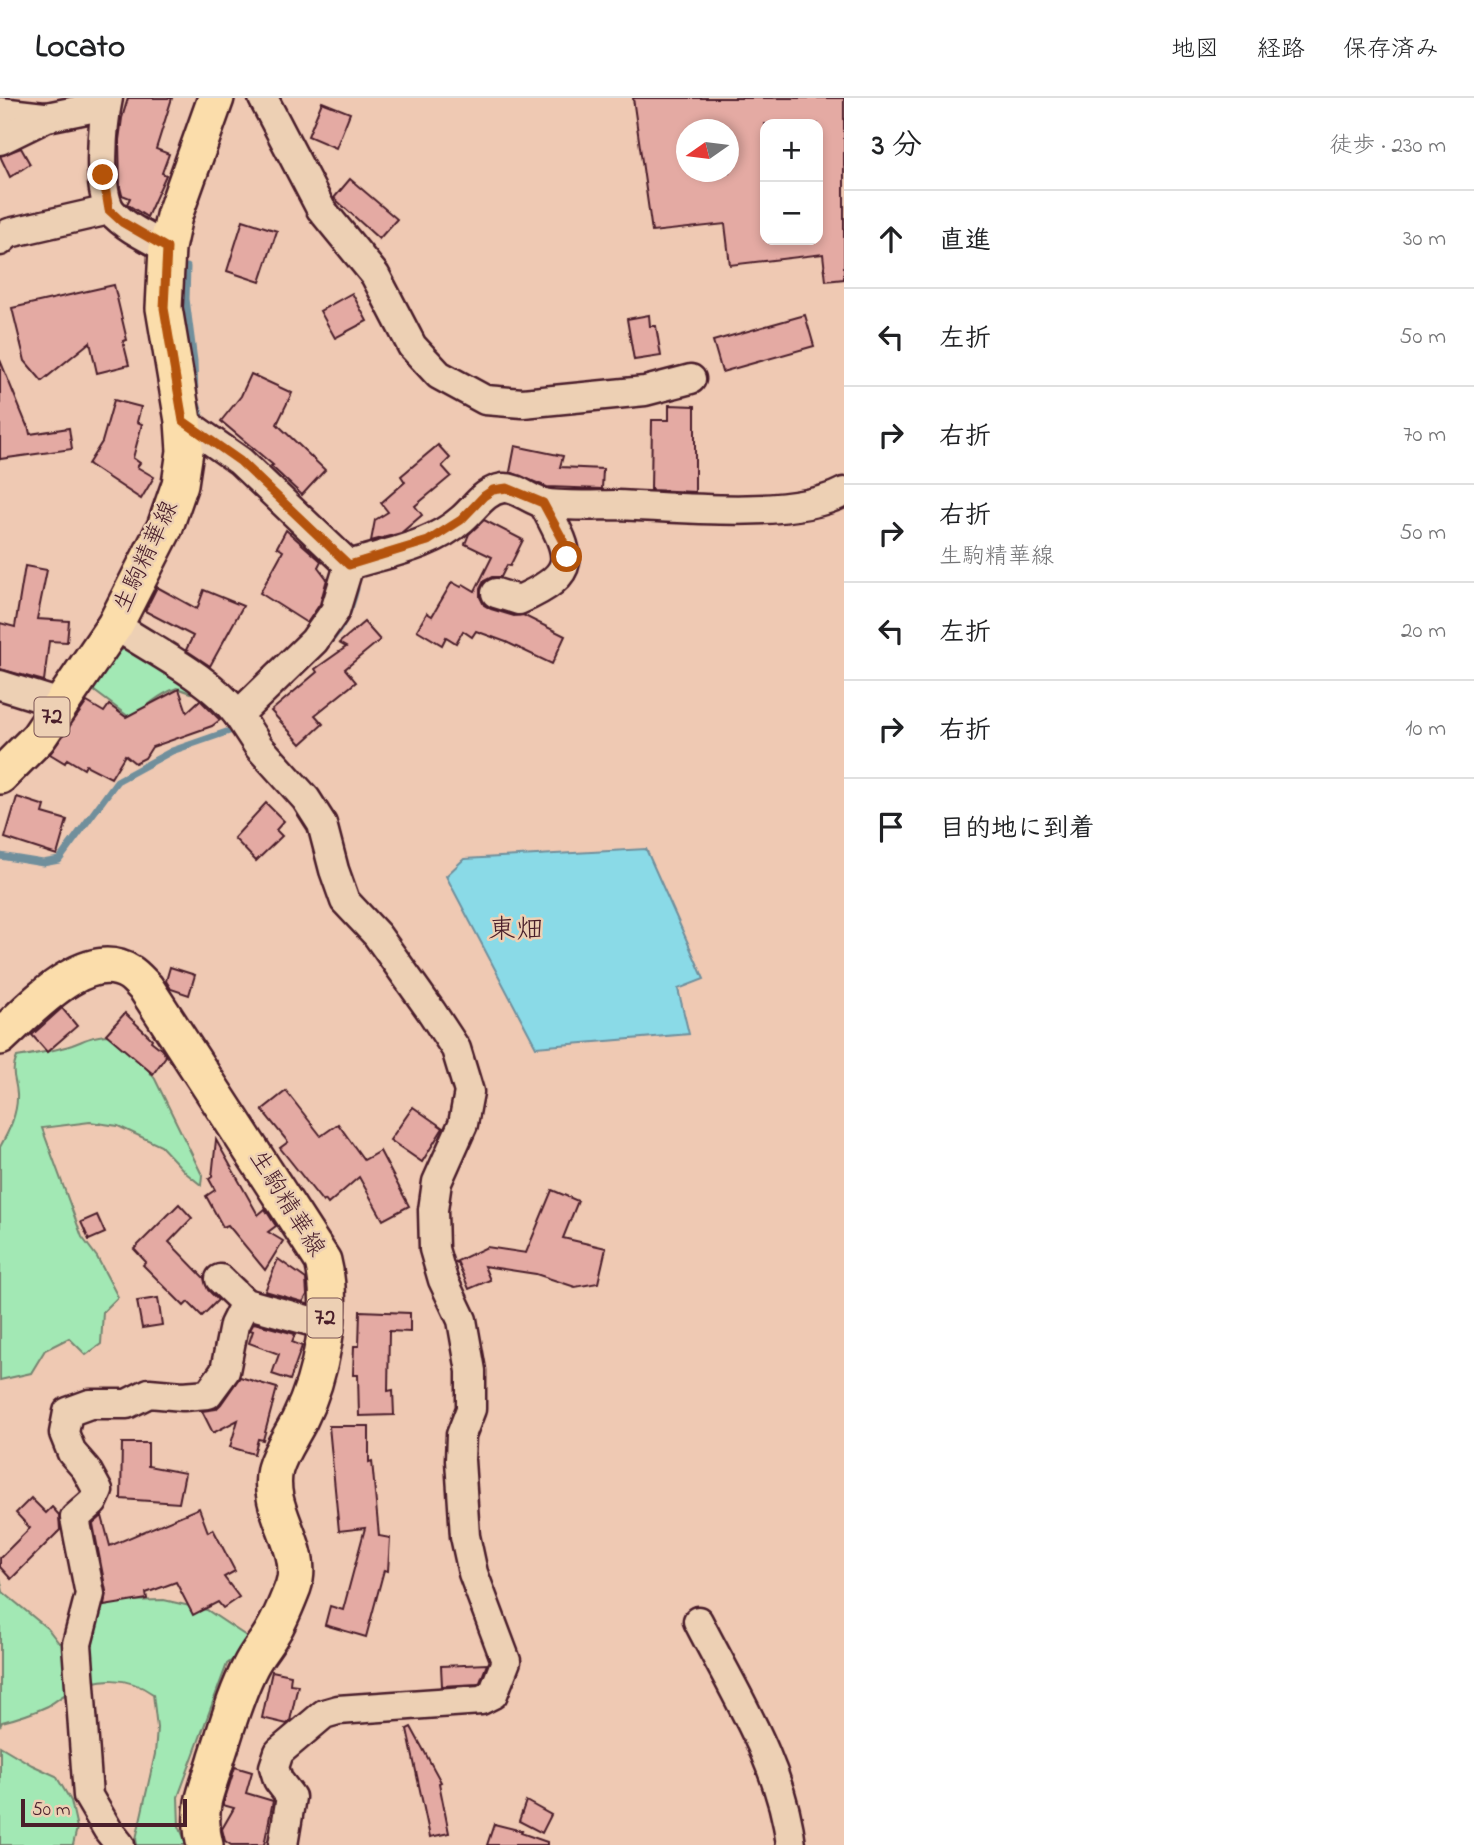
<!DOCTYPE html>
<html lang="ja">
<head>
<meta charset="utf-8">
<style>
	:root { --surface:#fff; --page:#f2f2f2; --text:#202124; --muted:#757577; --line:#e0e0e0 }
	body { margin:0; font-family:"Indie Flower","Klee One",sans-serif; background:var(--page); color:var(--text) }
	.controls { position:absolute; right:21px; top:21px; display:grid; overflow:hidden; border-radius:14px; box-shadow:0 4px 10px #0003 }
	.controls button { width:63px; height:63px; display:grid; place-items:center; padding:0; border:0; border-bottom:2px solid var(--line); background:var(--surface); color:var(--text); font:35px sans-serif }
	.compass { position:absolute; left:676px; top:21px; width:63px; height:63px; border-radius:50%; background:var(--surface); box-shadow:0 4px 10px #0003; rotate:256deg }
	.scale { position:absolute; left:21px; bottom:18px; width:166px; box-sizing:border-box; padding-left:7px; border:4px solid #4a1f2b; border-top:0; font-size:19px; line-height:24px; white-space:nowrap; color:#4a1f2b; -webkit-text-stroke:5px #edd0b4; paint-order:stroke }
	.stop { position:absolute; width:21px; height:21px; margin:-16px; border:5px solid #b45309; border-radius:50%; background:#fff }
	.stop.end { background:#b45309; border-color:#fff; box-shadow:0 2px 7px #0008 }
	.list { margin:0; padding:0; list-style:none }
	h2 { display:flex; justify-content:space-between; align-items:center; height:91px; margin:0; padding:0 28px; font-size:30px }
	h2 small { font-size:23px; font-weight:400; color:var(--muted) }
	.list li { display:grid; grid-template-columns:46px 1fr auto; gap:21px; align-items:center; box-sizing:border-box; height:98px; padding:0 28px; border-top:2px solid var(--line) }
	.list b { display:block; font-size:26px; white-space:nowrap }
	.list p { margin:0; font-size:23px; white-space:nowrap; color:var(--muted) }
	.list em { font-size:23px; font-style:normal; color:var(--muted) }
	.icon { flex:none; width:38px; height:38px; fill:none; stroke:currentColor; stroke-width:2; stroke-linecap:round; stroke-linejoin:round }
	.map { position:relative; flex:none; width:844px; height:1747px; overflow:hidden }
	header { display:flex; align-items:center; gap:42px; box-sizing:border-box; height:98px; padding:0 35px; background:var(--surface); border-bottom:2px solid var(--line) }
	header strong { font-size:33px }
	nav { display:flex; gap:38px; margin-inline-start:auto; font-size:24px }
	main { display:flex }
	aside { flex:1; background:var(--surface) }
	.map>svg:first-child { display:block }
</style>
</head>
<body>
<header>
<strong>Locato</strong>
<nav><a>地図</a><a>経路</a><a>保存済み</a></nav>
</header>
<main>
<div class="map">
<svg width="844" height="1747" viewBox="0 0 844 1747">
	<rect width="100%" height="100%" fill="#efc9b3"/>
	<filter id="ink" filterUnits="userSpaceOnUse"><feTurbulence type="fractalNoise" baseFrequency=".0143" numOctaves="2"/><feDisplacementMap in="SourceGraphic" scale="14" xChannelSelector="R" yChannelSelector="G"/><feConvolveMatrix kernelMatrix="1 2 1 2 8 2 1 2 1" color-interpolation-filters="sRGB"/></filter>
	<g filter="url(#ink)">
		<g fill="#a2e8b4" stroke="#768470" stroke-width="2">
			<path d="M 135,548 L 196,586 L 191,595 L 177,590 C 158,597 146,608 133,622 L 89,589 L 118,553 Z"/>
			<path d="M 109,937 L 140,961 L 155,981 L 202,1077 L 201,1087 L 186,1075 L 161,1048 L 118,1028 L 90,1024 L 42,1030 L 82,1139 L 97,1159 L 118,1199 L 103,1214 L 101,1246 L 86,1257 L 69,1240 L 45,1252 L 31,1275 L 0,1282 L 0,1049 C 9,1033 18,1015 17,996 C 16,980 10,976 17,959 C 35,956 54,953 72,947 C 88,941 91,938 109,937 Z"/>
			<path d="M 0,1480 L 3,1494 L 48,1531 L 59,1545 L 81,1534 L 88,1510 L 128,1503 L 164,1502 L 207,1512 L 246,1538 L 245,1553 L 227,1566 L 178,1699 L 179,1728 L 187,1747 L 137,1747 L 136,1741 L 155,1656 L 157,1630 L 153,1596 C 128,1578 98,1578 71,1593 C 63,1597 56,1603 48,1608 C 33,1615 18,1620 2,1624 L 0,1628 Z"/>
			<path d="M 0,1648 L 32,1667 L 56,1678 L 71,1703 L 77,1730 L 73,1747 L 0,1747 Z"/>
		</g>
		<path fill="#8adae7" stroke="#708f9c" stroke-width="2" d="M 646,751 L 704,881 L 678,891 L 689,936 L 536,949 L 446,778 L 464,761 Z"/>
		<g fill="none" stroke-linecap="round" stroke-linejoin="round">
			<g stroke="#708f9c" stroke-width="7">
				<path d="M 187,169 L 186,201 L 194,263 L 195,299 L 202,322 L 206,325"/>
				<path d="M 328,545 C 343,530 351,511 356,491"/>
				<path d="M 0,758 L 43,765 L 59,762 L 117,683 L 172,653 L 238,630"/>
			</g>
		</g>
		<g fill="#e4aaa3" stroke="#4a1f2b" stroke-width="2" fill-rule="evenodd">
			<path d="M 128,0 L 172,0 L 156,51 L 169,56 L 162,75 L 166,77 L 147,119 L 127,106 L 130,100 L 122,97 L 120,89 L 119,42 L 122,20 Z"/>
			<path d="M 633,0 L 844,0 L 844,181 L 826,183 L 823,156 L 730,167 L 725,126 L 652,134 ZM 765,26 L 818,26 L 818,142 L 765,142 ZM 687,32 L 729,32 L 729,74 L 687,74 Z"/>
			<path d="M 322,4 L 350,15 L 336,50 L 308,38 Z"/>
			<path d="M 21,50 L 30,66 L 10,79 L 0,58 Z"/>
			<path d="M 350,81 L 397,121 L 379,141 L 334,100 Z"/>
			<path d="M 243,122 L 277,133 L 260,184 L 227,173 Z"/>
			<path d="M 114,187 L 127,242 L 123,243 L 129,267 L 97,275 L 90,244 L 42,283 L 25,263 L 12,210 Z"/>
			<path d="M 352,195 L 367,223 L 335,240 L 320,213 Z"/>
			<path d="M 649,217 L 650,228 L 656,228 L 661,258 L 634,262 L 627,221 Z"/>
			<path d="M 805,217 L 814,248 L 722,274 L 713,243 Z"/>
			<path d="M 0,262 L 27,328 L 28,327 L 30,336 L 69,330 L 72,351 L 0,361 Z"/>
			<path d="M 251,276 L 292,295 L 277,326 L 325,372 L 302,397 L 271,368 L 273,367 L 221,323 L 241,298 Z"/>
			<path d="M 114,302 L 141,309 L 137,324 L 142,326 L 133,360 L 140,365 L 137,369 L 154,379 L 141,401 L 88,366 L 102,344 Z"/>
			<path d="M 669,307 L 695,308 L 695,394 L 651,392 L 652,322 L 669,322 Z"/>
			<path d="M 438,347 L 450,360 L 442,368 L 451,378 L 415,408 L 422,417 L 401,435 L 371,443 L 375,422 L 388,414 L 381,405 L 405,384 L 401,378 Z"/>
			<path d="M 515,348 L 563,358 L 560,369 L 603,371 L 602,391 L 547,389 L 510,374 Z"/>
			<path d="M 484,422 L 523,442 L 510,468 L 507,467 L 501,479 L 492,479 L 484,483 L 480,491 L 480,499 L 484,507 L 491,511 L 514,518 L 523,517 L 565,538 L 552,566 L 506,544 L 476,533 L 472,539 L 463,533 L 456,545 L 446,539 L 442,547 L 417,532 L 427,515 L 432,518 L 452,484 L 461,489 L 463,486 L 475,493 L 492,459 L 465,446 L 469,436 Z"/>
			<path d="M 286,432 L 321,463 L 318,469 L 327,481 L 320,506 L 307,525 L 260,495 L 283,453 L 277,449 Z"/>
			<path d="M 25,468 L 47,472 L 37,521 L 69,523 L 67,544 L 49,543 L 44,583 L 0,571 L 0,525 L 15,529 Z"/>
			<path d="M 157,489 L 197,511 L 204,492 L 243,508 L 210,568 L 186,552 L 193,538 L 145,513 Z"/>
			<path d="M 364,524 L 380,542 L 345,571 L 356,584 L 315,617 L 323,626 L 301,646 L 271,613 L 317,574 L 315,571 L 346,549 L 339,545 Z"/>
			<path d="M 179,591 L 187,614 L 200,602 L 220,622 L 212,628 L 152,649 L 145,660 L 135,665 L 125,657 L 111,680 L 86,667 L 84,671 L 67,661 L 65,665 L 50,656 L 87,604 L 104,614 L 109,607 L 126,619 Z"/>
			<path d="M 17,699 L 45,708 L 43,715 L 67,722 L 57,757 L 5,740 Z"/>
			<path d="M 266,705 L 284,723 L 276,732 L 282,738 L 256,763 L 234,740 Z"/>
			<path d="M 170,869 L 195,877 L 189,897 L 171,891 L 166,883 Z"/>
			<path d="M 62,910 L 77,928 L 47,954 L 32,937 Z"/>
			<path d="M 125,915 L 152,941 L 151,943 L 161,951 L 166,958 L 153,976 L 106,936 Z"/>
			<path d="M 286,993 L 321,1038 L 338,1026 L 364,1062 L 380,1053 L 409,1108 L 383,1122 L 359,1079 L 328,1106 L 325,1102 L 323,1104 L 280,1050 L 288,1044 L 262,1012 Z"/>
			<path d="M 413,1009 L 443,1030 L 422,1064 L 390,1042 Z"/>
			<path d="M 216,1042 L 258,1117 L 265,1111 L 276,1128 L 268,1134 L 283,1143 L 265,1172 L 228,1127 L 223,1129 L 206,1098 L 215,1092 L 209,1081 L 212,1079 Z"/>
			<path d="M 552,1092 L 578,1103 L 563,1140 L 606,1150 L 598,1185 L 575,1189 L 536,1176 L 484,1168 L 490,1182 L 469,1191 L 458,1165 L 455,1164 L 487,1149 L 526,1155 Z"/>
			<path d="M 179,1106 L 192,1120 L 169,1144 L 204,1180 L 208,1192 L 218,1202 L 202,1218 L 188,1204 L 184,1208 L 143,1167 L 146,1164 L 134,1151 Z"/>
			<path d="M 97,1117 L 105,1135 L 89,1142 L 81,1124 Z"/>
			<path d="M 278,1161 L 306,1181 L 307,1197 L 303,1204 L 265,1193 Z"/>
			<path d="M 158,1200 L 162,1227 L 142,1230 L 137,1203 Z"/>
			<path d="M 360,1213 L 410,1215 L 410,1234 L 389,1233 L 388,1293 L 393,1292 L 394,1317 L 359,1318 L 358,1277 L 353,1277 L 354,1248 L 359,1248 Z"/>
			<path d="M 254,1225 L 295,1236 L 292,1244 L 302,1248 L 290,1282 L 272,1276 L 279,1256 L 249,1245 L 253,1233 L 250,1232 Z"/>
			<path d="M 240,1279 L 277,1290 L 263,1342 L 258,1341 L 254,1356 L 230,1349 L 238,1322 L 213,1335 L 202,1313 L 216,1311 L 221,1306 Z"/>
			<path d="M 329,1328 L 369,1328 L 369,1364 L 372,1363 L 379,1438 L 390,1440 L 388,1473 L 384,1472 L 366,1539 L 325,1527 L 330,1508 L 343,1512 L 365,1430 L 339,1433 Z"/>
			<path d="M 122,1345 L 148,1345 L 148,1368 L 185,1375 L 179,1405 L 121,1401 Z"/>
			<path d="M 31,1400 L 46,1415 L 52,1409 L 59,1417 L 60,1432 L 11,1481 L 0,1469 L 0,1460 L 30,1430 L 16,1415 Z"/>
			<path d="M 199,1410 L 208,1434 L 213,1431 L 235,1473 L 224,1479 L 239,1499 L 223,1510 L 218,1504 L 193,1517 L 176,1484 L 146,1495 L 147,1501 L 104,1508 L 106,1493 L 93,1426 L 102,1418 L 110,1448 Z"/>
			<path d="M 487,1566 L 480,1584 L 477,1586 L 442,1588 L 441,1568 Z"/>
			<path d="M 272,1573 L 291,1577 L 290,1586 L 298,1587 L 290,1623 L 287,1626 L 262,1620 Z"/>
			<path d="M 411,1629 L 441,1684 L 439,1685 L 449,1735 L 430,1739 L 407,1631 Z"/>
			<path d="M 235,1669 L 252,1674 L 246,1695 L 273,1703 L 264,1747 L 231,1747 L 225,1743 L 222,1731 L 234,1710 L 223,1707 Z"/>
			<path d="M 526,1703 L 551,1717 L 542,1735 L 519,1723 Z"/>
			<path d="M 494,1726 L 522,1733 L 521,1735 L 547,1744 L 547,1747 L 487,1747 Z"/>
		</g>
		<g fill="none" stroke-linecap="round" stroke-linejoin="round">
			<defs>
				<g id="minor">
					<path d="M 108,0 C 103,23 96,96 112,114 C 126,130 149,140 167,150"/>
					<path d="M 263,0 L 321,111 L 375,177 L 412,248 L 439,277 L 485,302 L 523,305 L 645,293 L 691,281"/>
					<path d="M 0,14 L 44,19"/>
					<path d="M 0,42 L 47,19 L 106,7"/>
					<path d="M 0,143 L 9,135 L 109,112"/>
					<path d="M 183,323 L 240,363 L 349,467"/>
					<path d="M 349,467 C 387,455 432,448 462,421 C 476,409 484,393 503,390 C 517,389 530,402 543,405 C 561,409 597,407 617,407 C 679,409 791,422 844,394"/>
					<path d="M 496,495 L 519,502 C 582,474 571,458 543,405"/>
					<path d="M 115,527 C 155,554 209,579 238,617"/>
					<path d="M 0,587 L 61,606"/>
					<path d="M 220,1181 L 245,1205 L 325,1227"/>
					<path d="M 698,1523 C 734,1594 782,1667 791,1747"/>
					<path d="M 120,1747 L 108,1732 L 88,1698 L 77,1546 L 90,1496 L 75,1420 L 93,1404 L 98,1393 L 86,1371 L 72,1355 L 64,1335 L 68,1314 L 90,1306 L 127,1306 L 149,1295 L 183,1298 L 208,1296 L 225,1273 L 234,1227 L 245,1205"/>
					<path d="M 283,1747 L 291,1699 L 278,1682 L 274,1669 L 279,1654 L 324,1616 L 338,1612 L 481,1602 L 493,1596 L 506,1563 L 473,1475 L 465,1438 L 460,1362 L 461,1337 L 471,1311 L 471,1273 L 462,1222 L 443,1182 L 434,1151 L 433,1112 L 437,1084 L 463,1026 L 469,994 L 456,951 L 431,913 L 377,837 L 345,803 L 334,772 L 322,726 L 306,701 L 259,649 L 238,617 L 314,543 L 335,513 L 349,467"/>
				</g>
				<g id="major">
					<path d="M 0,678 L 38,640 L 115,527 L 165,429 L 180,386 L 185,353 L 183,323 L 164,210 L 167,150 L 174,118 L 216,0"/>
					<path d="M 0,939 C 29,913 86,847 130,875 C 135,878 141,885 146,890 L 323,1163 C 335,1211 321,1279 299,1323 C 291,1339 280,1353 275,1371 C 265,1414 307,1450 293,1489 C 287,1504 281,1520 273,1533 C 266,1546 256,1556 250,1569 C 235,1598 227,1629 217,1659 C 213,1674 206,1690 203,1705 C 201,1719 201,1733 205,1747"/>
				</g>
			</defs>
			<use href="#minor" stroke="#4a1f2b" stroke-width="33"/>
			<use href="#major" stroke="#4a1f2b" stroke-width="40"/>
			<use href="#minor" stroke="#edd0b4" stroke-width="28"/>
			<use href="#major" stroke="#fbddab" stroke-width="35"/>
		</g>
	</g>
	<g fill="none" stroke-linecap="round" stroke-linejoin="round" filter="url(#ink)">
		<path stroke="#b45309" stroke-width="9" d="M 103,77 L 109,112 L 122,124 L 167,150 L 164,210 L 183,323 L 240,363 L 349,467 L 428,443 L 461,422 L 484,398 L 493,392 L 507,390 L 543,405 L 563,442 L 567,459"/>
	</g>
	<g text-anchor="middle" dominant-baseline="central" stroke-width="5" stroke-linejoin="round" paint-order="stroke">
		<g fill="#edd0b4" stroke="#7b5454" stroke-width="2">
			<rect x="34.5" y="599.5" width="35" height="39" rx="5"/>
			<rect x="307.5" y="1200.5" width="35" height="39" rx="5"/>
		</g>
		<g font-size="23" font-weight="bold" fill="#4a1f2b">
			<text x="52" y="619">72</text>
			<text x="325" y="1220">72</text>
		</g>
		<g font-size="24" fill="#4a1f2b" stroke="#edd0b4">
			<text transform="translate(147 459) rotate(-65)">生駒精華線</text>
			<text transform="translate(286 1106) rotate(58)">生駒精華線</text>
		</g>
		<g font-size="28" fill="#4a1f2b" stroke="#edd0b4">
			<text x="516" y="833">東畑</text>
		</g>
	</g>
</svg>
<div class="controls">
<button>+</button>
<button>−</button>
</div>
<svg class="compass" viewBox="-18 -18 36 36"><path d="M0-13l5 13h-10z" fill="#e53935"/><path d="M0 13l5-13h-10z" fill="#757577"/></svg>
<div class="scale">50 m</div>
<div class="stop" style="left:567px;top:459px"></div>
<div class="stop end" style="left:103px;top:77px"></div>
</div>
<aside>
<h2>3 分<small>徒歩 · 230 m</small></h2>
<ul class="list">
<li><svg class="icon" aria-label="ahead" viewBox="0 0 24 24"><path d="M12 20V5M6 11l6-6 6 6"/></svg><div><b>直進</b></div><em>30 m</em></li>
<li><svg class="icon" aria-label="left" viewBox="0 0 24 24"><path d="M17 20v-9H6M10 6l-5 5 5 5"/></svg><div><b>左折</b></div><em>50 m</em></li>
<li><svg class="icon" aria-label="right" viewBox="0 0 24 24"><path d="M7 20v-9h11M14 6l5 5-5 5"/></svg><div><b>右折</b></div><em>70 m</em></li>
<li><svg class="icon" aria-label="right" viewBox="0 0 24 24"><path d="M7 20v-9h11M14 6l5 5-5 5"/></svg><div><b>右折</b><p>生駒精華線</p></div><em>50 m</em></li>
<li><svg class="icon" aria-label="left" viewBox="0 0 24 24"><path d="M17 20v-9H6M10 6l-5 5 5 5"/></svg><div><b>左折</b></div><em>20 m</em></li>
<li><svg class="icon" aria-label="right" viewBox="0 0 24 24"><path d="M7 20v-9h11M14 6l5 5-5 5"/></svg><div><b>右折</b></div><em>10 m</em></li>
<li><svg class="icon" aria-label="arrive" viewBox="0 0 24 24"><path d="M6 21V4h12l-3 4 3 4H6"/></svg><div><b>目的地に到着</b></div></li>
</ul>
</aside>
</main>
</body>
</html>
